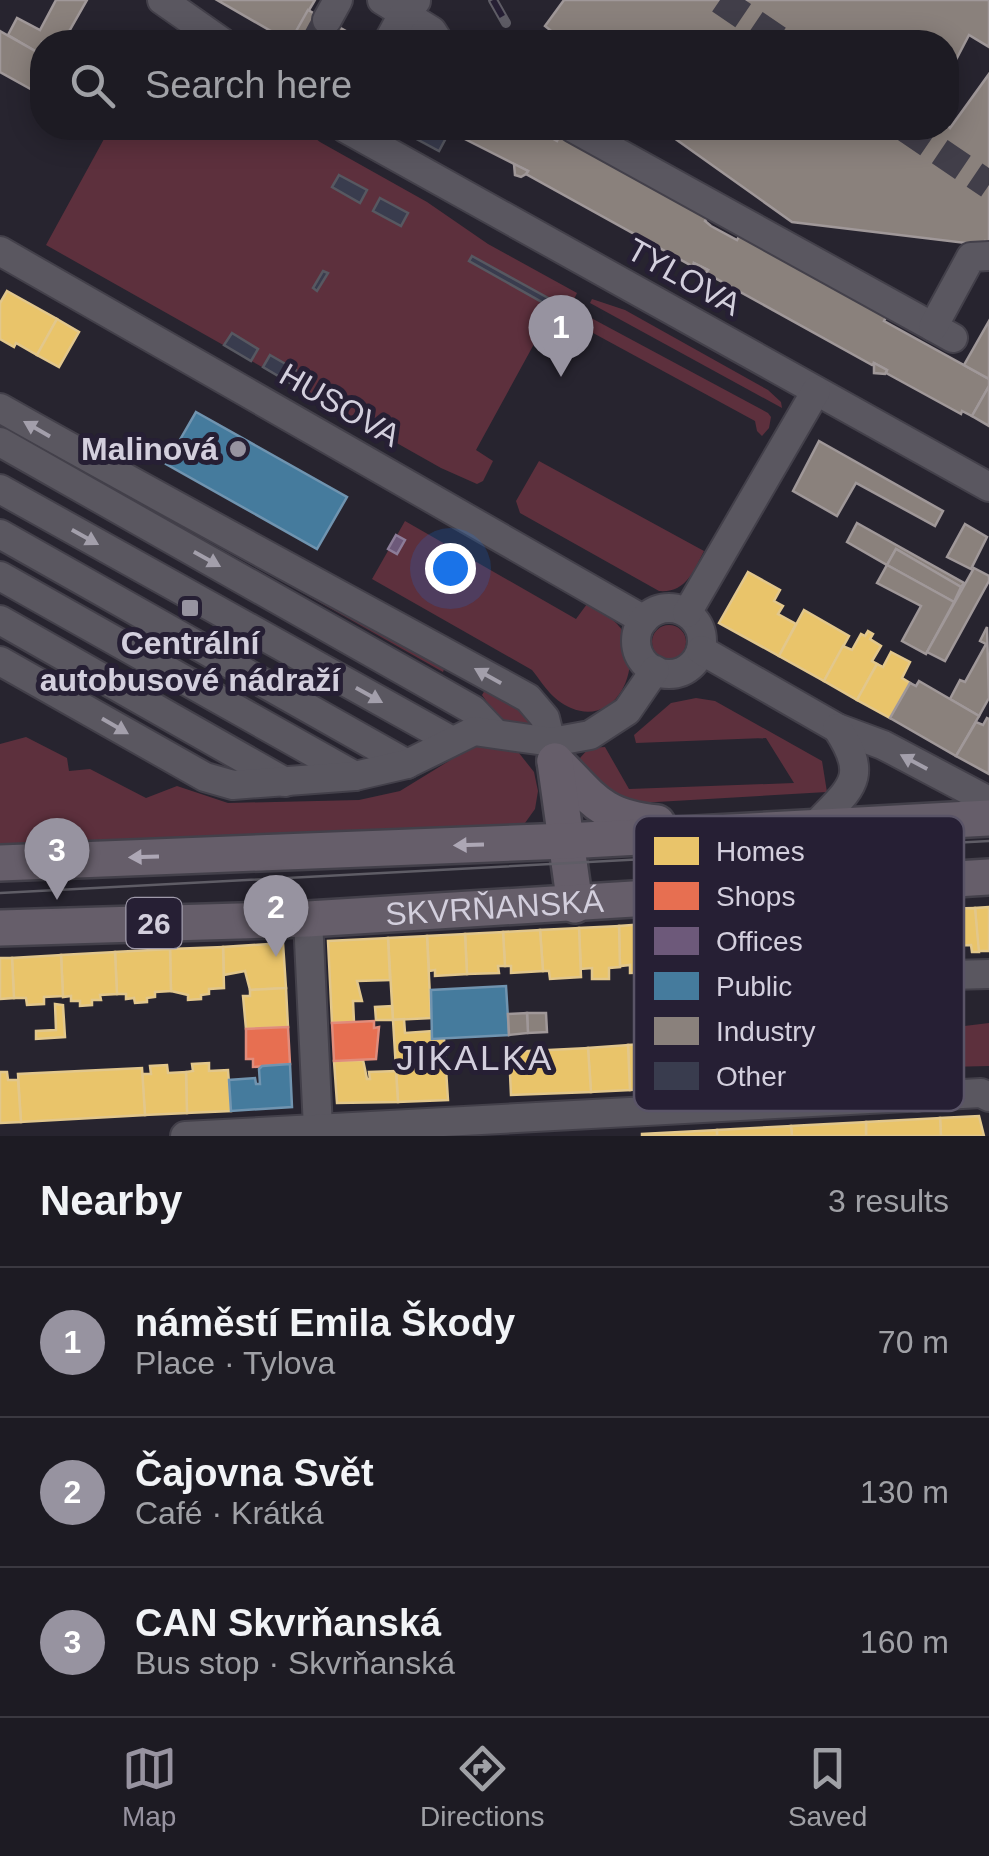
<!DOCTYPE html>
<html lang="en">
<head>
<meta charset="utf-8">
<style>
	:root { --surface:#1d1b23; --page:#25242b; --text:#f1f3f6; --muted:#a0a1a6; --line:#3b3941; --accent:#9793a0 }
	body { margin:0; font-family:Helvetica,sans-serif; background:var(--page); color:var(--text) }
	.you { position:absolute; left:450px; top:568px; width:35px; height:35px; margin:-25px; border:8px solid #fff; border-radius:50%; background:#1a73e8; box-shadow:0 0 0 15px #1a73e833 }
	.badge { display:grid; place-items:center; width:65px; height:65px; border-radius:50%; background:var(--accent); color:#fff; font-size:32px; font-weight:700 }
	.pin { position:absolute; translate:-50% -82px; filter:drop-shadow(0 2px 5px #0008) }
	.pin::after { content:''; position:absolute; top:52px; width:35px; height:30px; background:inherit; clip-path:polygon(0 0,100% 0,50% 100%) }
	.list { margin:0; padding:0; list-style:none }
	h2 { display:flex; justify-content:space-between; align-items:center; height:130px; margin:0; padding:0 40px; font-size:42px }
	h2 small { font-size:32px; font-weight:400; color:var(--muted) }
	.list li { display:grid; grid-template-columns:65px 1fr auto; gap:30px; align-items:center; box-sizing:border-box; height:150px; padding:0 40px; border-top:2px solid var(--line) }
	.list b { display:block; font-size:38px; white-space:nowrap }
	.list p { margin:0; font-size:32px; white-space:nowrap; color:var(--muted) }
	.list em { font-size:32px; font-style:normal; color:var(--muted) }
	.icon { flex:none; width:55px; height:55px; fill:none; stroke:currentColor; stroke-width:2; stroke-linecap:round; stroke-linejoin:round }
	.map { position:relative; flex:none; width:989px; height:1136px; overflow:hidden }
	.search { position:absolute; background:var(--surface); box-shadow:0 5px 25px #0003; left:30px; right:30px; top:30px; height:110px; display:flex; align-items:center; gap:25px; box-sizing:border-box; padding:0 35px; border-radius:40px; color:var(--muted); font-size:38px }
	.sheet { height:580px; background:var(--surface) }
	nav { display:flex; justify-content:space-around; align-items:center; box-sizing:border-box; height:140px; border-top:2px solid var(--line); background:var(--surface); font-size:28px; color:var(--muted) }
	nav a { display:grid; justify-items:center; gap:5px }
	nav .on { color:var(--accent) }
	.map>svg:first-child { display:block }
</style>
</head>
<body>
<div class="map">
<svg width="989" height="1136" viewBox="0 0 989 1136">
	<rect width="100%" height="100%" fill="#27242f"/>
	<g fill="#5d303d">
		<path d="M 110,128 L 302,128 L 320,142 L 427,202 L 488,244 L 577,293 L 559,331 L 545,324 L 476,450 L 493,461 L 483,481 L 477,484 L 441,468 L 46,245 Z"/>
		<path d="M 592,299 L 625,310 L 768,390 L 781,402 L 782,408 L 590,303 Z"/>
		<path d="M 580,312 L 768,413 L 771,417 L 769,428 L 762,436 L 757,431 L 755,421 L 571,321 Z"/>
		<path d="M 2,423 L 445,667 L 443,672 Z"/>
		<path d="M 539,461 L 704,551 C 693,572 686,593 659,591 L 520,513 L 516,501 Z"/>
		<path d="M 405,521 L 576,619 L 587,604 C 600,611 616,619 624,633 C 643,668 616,727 571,708 C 551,699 544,685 532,670 L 372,579 Z"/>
		<circle cx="669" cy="642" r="17"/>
		<path d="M 485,690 L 518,704 L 533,718 L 531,725 L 524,728 L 506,722 L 496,715 L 482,695 Z"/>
		<path d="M 696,698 L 715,701 L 822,761 L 827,792 L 605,805 L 593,796 L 580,758 L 589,748 L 605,747 L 629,789 L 794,783 L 766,738 L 636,743 L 634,735 L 671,703 Z"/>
		<path d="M 26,737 L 67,758 L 69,771 L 90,769 L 146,798 L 177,786 L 228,803 L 359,800 L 400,791 L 470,748 L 488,741 L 515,748 L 534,772 L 538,791 L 535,809 L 525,823 L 507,827 L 0,857 L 0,744 Z"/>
		<path d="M 989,1023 L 989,1066 L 947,1067 L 948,1028 Z"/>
	</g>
	<g fill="#e9c46a" stroke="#e2c78c" stroke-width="2.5">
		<path d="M 7,291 L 57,319 L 37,355 L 16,343 L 14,347 L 0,339 L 0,303 Z"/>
		<path d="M 57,319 L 79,332 L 59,367 L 37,355 Z"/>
		<path d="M 748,572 L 780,590 L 774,601 L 783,606 L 778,614 L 796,624 L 779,656 L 719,623 Z"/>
		<path d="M 804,610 L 849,636 L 824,681 L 779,656 Z"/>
		<path d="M 868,631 L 873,634 L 870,639 L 881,646 L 872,661 L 877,664 L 857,700 L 824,681 L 843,646 L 852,650 L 861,634 L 865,636 Z"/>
		<path d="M 891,652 L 910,662 L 902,678 L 910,683 L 890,718 L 857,700 L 877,664 L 883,667 Z"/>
		<path d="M 989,907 L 989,951 L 978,951 L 975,908 Z"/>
		<path d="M 975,908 L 979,952 L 972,952 L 971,945 L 951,946 L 951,965 L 935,966 L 930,962 L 928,914 L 932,909 Z"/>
		<path d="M 660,923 L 662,972 L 630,973 L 630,965 L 620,966 L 619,926 Z"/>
		<path d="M 619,926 L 620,967 L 609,968 L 609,979 L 592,979 L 592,968 L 581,969 L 579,928 Z"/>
		<path d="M 579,928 L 581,977 L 550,979 L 549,971 L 543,971 L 540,930 Z"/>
		<path d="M 540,930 L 543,971 L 511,973 L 511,966 L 505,966 L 503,932 Z"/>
		<path d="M 503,932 L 505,966 L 498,966 L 499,973 L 467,974 L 465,934 Z"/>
		<path d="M 465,934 L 467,974 L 435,976 L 435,970 L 429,971 L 427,936 Z"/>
		<path d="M 427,936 L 431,1018 L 393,1020 L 388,938 Z"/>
		<path d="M 388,938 L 390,980 L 357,981 L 362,1001 L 353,1001 L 354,1022 L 332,1023 L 328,941 Z"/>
		<path d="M 283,943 L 286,988 L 250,990 L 245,971 L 224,975 L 223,947 Z"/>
		<path d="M 223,947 L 224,988 L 209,989 L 209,994 L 201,995 L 201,999 L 188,1000 L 188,995 L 171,991 L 170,949 Z"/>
		<path d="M 170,949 L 171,991 L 155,992 L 155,997 L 147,998 L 147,1002 L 135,1003 L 134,998 L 126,999 L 126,994 L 117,994 L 115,952 Z"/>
		<path d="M 115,952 L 117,994 L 100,995 L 101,1000 L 92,1000 L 92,1005 L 80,1006 L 80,1001 L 71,1001 L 71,996 L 63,997 L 61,955 Z"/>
		<path d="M 61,955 L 63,996 L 44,997 L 44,1004 L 27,1005 L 26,998 L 14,998 L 12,958 Z"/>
		<path d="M 0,958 L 12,958 L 14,998 L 0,999 Z"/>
		<path d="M 286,988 L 288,1027 L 246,1029 L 243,996 L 250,996 L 250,990 Z"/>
		<path d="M 55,1004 L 63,1005 L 65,1037 L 36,1039 L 36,1031 L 56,1030 Z"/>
		<path d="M 392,1006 L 393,1020 L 376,1020 L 375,1007 Z"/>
		<path d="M 404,1019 L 405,1033 L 432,1031 L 432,1039 L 444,1038 L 448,1100 L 398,1102 L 393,1020 Z"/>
		<path d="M 668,1043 L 670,1088 L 630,1090 L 628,1045 Z"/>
		<path d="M 628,1045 L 630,1090 L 591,1092 L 588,1048 Z"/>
		<path d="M 588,1048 L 591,1092 L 511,1095 L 509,1052 Z"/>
		<path d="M 363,1060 L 367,1079 L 370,1079 L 369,1072 L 396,1071 L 398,1102 L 337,1103 L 334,1061 Z"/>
		<path d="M 209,1063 L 209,1071 L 228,1070 L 231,1111 L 187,1113 L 186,1072 L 193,1071 L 192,1064 Z"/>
		<path d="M 167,1065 L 168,1073 L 186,1072 L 187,1113 L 145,1115 L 142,1074 L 151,1074 L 150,1066 Z"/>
		<path d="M 142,1068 L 145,1115 L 21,1122 L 18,1074 Z"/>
		<path d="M 0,1072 L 7,1072 L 8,1080 L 18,1080 L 21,1122 L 0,1123 Z"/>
		<path d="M 979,1116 L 984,1136 L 941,1136 L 940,1118 Z"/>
		<path d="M 940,1118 L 941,1136 L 866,1136 L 866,1122 Z"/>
		<path d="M 866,1122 L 866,1136 L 792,1136 L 791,1126 Z"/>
		<path d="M 791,1126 L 792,1136 L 717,1136 L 717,1130 Z"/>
		<path d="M 717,1130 L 717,1136 L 642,1136 L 642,1134 Z"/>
	</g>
	<g fill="#e76f51" stroke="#e18c7b" stroke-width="2.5">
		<path d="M 374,1021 L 374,1028 L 379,1027 L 376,1059 L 334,1061 L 332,1023 Z"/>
		<path d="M 288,1027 L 290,1064 L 253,1067 L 253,1059 L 246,1059 L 246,1029 Z"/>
	</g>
	<path fill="#6d597a" stroke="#8c7c98" stroke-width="2.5" d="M 396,535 L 405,540 L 397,554 L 388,549 Z"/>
	<g fill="#457b9d" stroke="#7094b0" stroke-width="2.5">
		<path d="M 196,412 L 347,497 L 317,549 L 166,464 Z"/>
		<path d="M 506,986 L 509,1035 L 432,1039 L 431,990 Z"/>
		<path d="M 290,1064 L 292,1107 L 231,1111 L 229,1080 L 255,1078 L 256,1084 L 260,1084 L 259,1069 L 262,1066 Z"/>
	</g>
	<g fill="#8a817c" stroke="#a09899" stroke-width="2.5">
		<path d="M 56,0 L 87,0 L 63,42 L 42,42 L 42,55 L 8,35 L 17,18 L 40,30 Z"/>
		<path d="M 217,0 L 315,0 L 290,42 Z"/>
		<path d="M 564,0 L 989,0 L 989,47 L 969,35 L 946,79 L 946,42 L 546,42 L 543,39 L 550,30 L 545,26 Z"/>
		<path d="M 308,10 L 366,42 L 312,42 L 297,34 L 290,42 Z"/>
		<path d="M 0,31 L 42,55 L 42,79 L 36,92 L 0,72 Z"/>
		<path d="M 989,74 L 989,242 L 985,241 L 982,245 L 792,222 L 660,128 L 946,128 L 946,124 L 950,128 Z"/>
		<path d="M 443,128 L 534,128 L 557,141 L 562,131 L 710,213 L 705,221 L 711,226 L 737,240 L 742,231 L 889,312 L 884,321 L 989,379 L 989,386 L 972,416 L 962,411 L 961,414 L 886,373 L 887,370 L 874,363 L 872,365 L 706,273 L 708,270 L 694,263 L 692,266 L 526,174 L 528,171 Z"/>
		<path d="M 514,164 L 528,171 L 526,174 L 521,177 L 515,175 Z"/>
		<path d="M 694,263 L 708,270 L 706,273 L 700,276 L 694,274 Z"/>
		<path d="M 989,321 L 989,379 L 964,365 Z"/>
		<path d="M 874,363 L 887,370 L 885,374 L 874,373 Z"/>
		<path d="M 989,386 L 989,426 L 972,416 Z"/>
		<path d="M 819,441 L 943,511 L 935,526 L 856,483 L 837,516 L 793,491 Z"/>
		<path d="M 857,523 L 964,583 L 961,587 L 896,549 L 887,565 L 847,542 Z"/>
		<path d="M 965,524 L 987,537 L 971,569 L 947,557 Z"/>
		<path d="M 896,549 L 961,587 L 954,602 L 887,565 Z"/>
		<path d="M 887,565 L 954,602 L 926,654 L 902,641 L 921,606 L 877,583 Z"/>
		<path d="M 974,568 L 989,576 L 989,581 L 945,661 L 927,652 Z"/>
		<path d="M 987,627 L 989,698 L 979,716 L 950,699 L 960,680 L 965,682 L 986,644 L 980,641 Z"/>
		<path d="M 919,681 L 979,716 L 956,756 L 890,718 L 910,683 L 916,686 Z"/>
		<path d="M 987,718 L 989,719 L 989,774 L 956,756 L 976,722 L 983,725 Z"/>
		<path d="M 527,1013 L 546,1013 L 547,1032 L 528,1033 Z"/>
		<path d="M 527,1013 L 528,1033 L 509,1035 L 508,1014 Z"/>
	</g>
	<g fill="#393c4e" stroke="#575861" stroke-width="2.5">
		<path d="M 416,128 L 427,128 L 446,138 L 439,151 L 411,136 Z"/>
		<path d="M 339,175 L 367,190 L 360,203 L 332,187 Z"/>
		<path d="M 380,198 L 408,213 L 401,226 L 373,211 Z"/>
		<path d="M 472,256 L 559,304 L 556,310 L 469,261 Z"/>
		<path d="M 323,271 L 328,273 L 317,291 L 313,288 Z"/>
		<path d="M 232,333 L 258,349 L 251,361 L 224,345 Z"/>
		<path d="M 270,355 L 296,370 L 290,383 L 263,367 Z"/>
	</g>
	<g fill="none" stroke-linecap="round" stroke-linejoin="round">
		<g stroke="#413e49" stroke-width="28" stroke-dasharray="28 14" stroke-linecap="butt">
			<path d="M 720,0 L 782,42"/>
			<path d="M 315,42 L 327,20"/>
			<path d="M 905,128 L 989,185"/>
		</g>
		<defs>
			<g id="minor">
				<path d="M 162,0 L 222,42"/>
				<path d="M 382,0 L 432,31 L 439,42"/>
				<path d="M 327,20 L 338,0"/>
				<path d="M 388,42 L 401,18 L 416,1"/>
				<path d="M 345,128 L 989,487"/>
				<path d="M 573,128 L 953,338"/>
				<path d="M 0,251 L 644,620"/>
				<path d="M 933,327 L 971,257 L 989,256"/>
				<path d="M 0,408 C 175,507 352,601 528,698 L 545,718 L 554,755"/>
				<path d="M 0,442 L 473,710 L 494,732"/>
				<path d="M 0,489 L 452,741"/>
				<path d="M 0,534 L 407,764"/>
				<path d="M 0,576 L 355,776"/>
				<circle cx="669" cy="641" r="33"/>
				<path d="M 687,613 L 816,391"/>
				<path d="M 0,620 L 285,782"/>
				<path d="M 701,650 L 837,728 L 883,745 L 989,801"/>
				<path d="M 0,661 L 205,777 L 233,785 L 355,776 L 407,764 L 474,731 L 552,742 L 590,735 L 627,711 L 655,670"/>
				<path d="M 814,827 C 850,788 871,779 837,728"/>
				<path d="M 904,880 L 917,1097"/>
				<path d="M 308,919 L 318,1128"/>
				<path d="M 910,976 L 989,974"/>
				<path d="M 185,1136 L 981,1093 L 989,1097"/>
			</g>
			<g id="major">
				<path d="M 555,761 C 593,799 600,817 657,823"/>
				<path d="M 555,761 L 575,905"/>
				<path d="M 0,863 L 566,841 L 989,818"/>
				<path id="s1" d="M 0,928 L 308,919 L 989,877"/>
			</g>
		</defs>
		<use href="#minor" stroke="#43404a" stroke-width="32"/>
		<use href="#major" stroke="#43404a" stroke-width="40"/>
		<use href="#minor" stroke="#5a5760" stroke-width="28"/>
		<use href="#major" stroke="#665e6a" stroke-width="35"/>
		<path stroke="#5f5d66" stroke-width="2.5" d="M 0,893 L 989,841"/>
		<defs>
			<path id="rail" d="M 493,0 L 506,23"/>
		</defs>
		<use href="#rail" stroke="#5f5d66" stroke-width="10"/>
		<use href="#rail" stroke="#261f34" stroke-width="6" stroke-dasharray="19" stroke-linecap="butt"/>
	</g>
	<defs><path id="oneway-solid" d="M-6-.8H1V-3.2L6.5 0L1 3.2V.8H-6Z" transform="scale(2.5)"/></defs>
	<g fill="#a39fab">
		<use href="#oneway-solid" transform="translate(37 429) rotate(-150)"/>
		<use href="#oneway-solid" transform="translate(85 537) rotate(29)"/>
		<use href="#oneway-solid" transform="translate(207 559) rotate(29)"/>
		<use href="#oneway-solid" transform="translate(488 676) rotate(-151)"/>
		<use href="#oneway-solid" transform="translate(369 695) rotate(29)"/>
		<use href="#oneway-solid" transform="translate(115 726) rotate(30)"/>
		<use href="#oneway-solid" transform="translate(914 762) rotate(-152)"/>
	</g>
	<g fill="#ada7b5">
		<use href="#oneway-solid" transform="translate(469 845) rotate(178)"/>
		<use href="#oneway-solid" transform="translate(144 857) rotate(178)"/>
	</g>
	<g fill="#9793a0" stroke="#261f34" stroke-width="4">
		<circle cx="238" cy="449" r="10"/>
		<rect x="180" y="598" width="20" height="20" rx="5"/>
	</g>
	<g text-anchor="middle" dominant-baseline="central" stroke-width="10" stroke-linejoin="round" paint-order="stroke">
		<rect fill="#261f34" stroke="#9f9aaa" stroke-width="2.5" x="126.5" y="898" width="55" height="50" rx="8"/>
		<g font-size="30" font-weight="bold" fill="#d3cfdd">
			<text x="154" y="923">26</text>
		</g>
		<g font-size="32" fill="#d3cfdd" stroke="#261f34">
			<text transform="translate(684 277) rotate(29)">TYLOVA</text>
			<text transform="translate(340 405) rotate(30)">HUSOVA</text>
			<text stroke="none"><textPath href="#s1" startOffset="495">SKVRŇANSKÁ</textPath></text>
		</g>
		<g font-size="32" font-weight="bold" fill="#d3cfdd" stroke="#261f34" text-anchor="end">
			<text x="218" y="449">Malinová</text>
			<text x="190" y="643" text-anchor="middle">Centrální<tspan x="190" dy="37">autobusové nádraží</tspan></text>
		</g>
		<g font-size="35" letter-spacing="2.5" fill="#d3cfdd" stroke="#261f34">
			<text x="475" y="1057">JIKALKA</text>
		</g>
	</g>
	<rect x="634" y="816" width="330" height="295" rx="15" fill="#261f34" stroke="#5a5467" stroke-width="2.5"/>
	<rect x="654" y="837" width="45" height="28" fill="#e9c46a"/>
	<rect x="654" y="882" width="45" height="28" fill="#e76f51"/>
	<rect x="654" y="927" width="45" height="28" fill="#6d597a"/>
	<rect x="654" y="972" width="45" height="28" fill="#457b9d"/>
	<rect x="654" y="1017" width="45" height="28" fill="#8a817c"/>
	<rect x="654" y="1062" width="45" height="28" fill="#393c4e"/>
	<g font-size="28" fill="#d3cfdd">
		<text x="716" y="861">Homes</text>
		<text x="716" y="906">Shops</text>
		<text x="716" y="951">Offices</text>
		<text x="716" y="996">Public</text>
		<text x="716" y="1041">Industry</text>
		<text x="716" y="1086">Other</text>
	</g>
</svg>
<div class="you"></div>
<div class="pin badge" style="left:561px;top:377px">1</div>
<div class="pin badge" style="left:276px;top:957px">2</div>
<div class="pin badge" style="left:57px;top:900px">3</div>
<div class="search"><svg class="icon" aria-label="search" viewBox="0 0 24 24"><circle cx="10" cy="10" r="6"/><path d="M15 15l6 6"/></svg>Search here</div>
</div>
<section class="sheet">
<h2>Nearby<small>3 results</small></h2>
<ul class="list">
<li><span class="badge">1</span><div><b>náměstí Emila Škody</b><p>Place · Tylova</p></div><em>70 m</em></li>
<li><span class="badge">2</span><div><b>Čajovna Svět</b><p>Café · Krátká</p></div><em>130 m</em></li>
<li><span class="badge">3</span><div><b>CAN Skvrňanská</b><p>Bus stop · Skvrňanská</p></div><em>160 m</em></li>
</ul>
</section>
<nav>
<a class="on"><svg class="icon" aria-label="map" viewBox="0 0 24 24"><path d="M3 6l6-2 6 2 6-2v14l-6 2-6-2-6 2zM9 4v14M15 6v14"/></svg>Map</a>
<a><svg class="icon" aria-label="directions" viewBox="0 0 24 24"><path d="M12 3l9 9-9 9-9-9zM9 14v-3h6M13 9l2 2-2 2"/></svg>Directions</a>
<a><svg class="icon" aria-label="saved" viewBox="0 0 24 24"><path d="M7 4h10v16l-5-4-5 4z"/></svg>Saved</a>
</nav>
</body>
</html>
